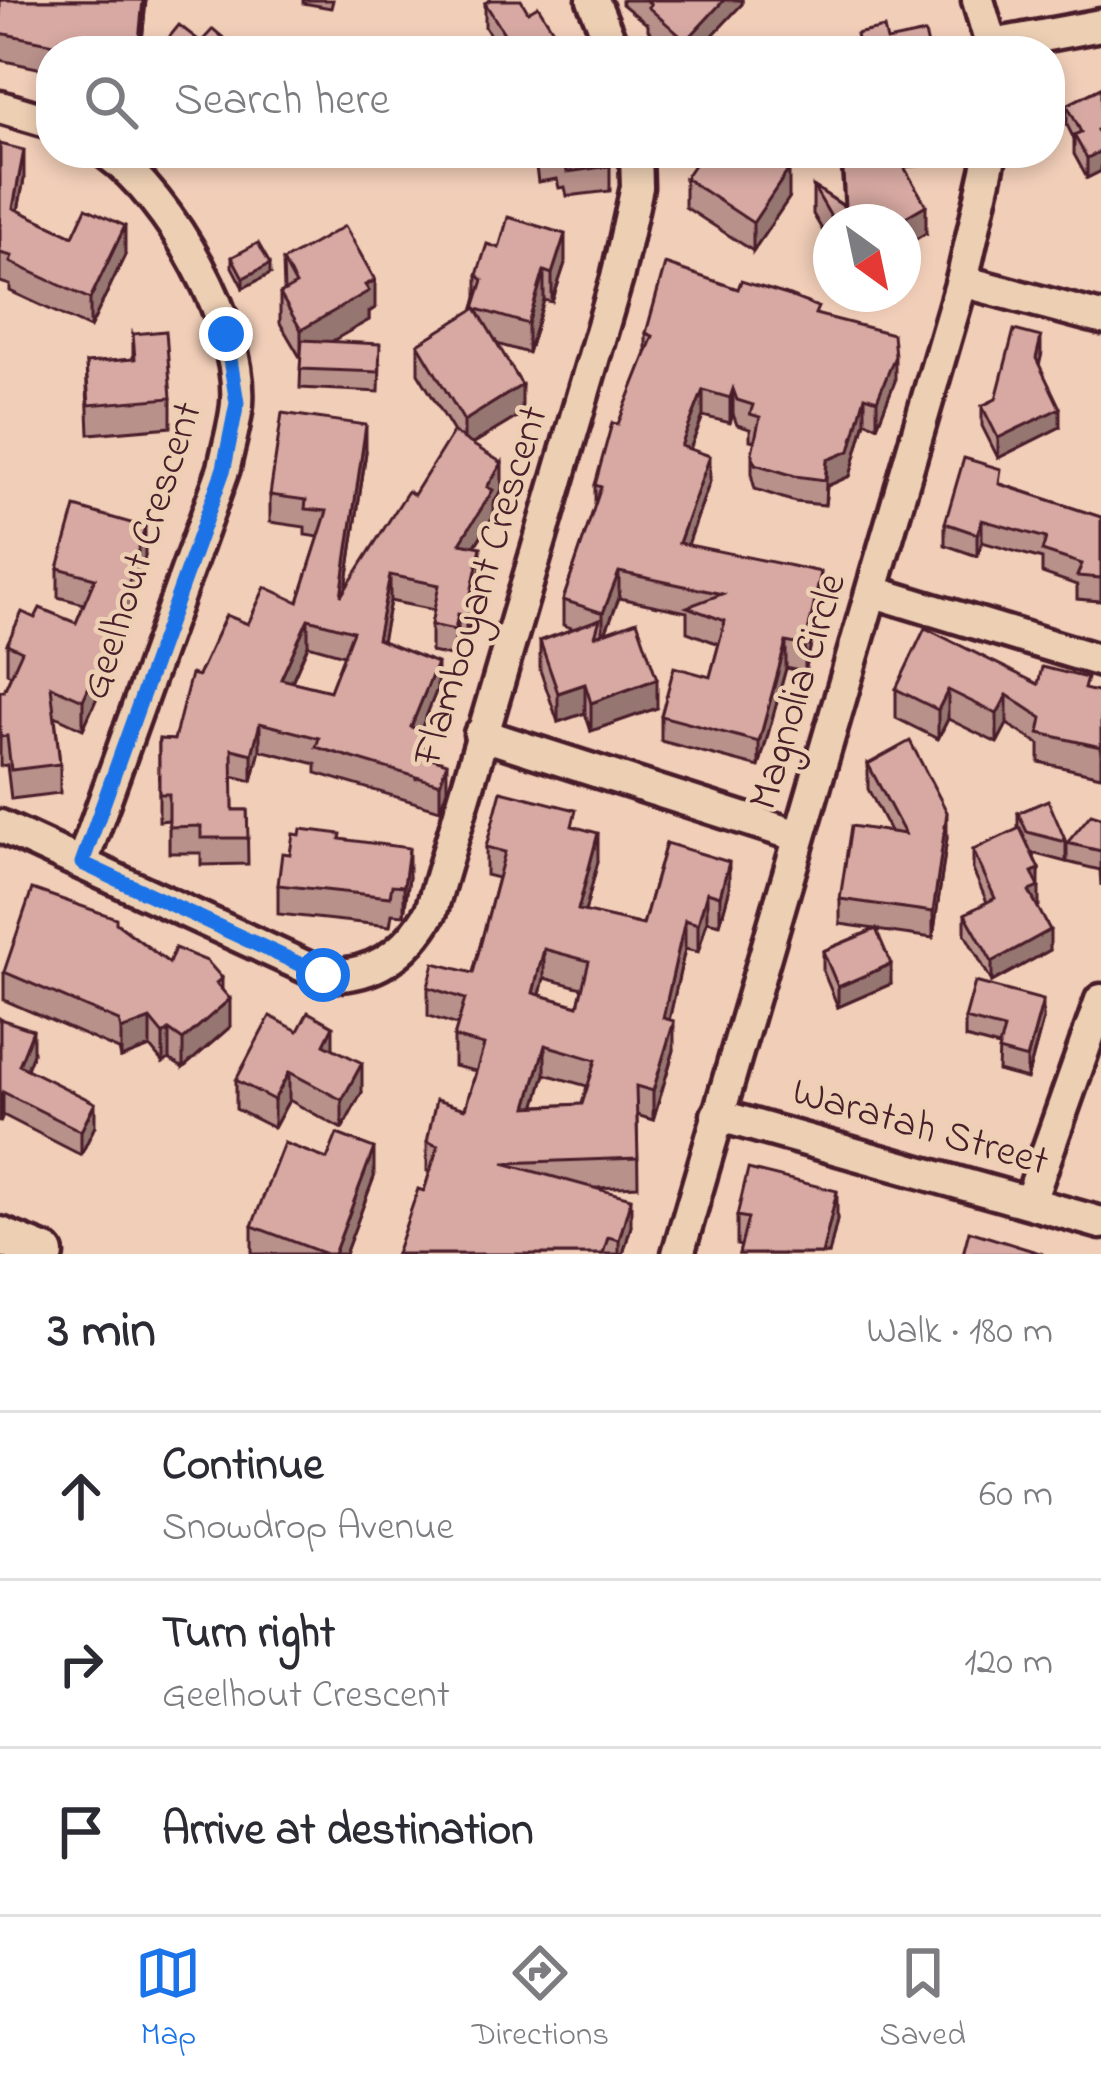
<!DOCTYPE html>
<html lang="en">
<head>
<meta charset="utf-8">
<style>
	:root { --surface:#fff; --page:#f2f2f3; --text:#2b2b33; --muted:#7c7c81; --line:#e1e1e2; --accent:#1a73e8 }
	body { margin:0; font-family:"Indie Flower",sans-serif; background:var(--page); color:var(--text) }
	.compass { position:absolute; left:813px; top:204px; width:108px; height:108px; border-radius:50%; background:var(--surface); box-shadow:0 6px 18px #0003; rotate:147deg }
	.stop { position:absolute; width:36px; height:36px; margin:-27px; border:9px solid #1a73e8; border-radius:50%; background:#fff }
	.stop.end { background:#1a73e8; border-color:#fff; box-shadow:0 3px 12px #0008 }
	.list { margin:0; padding:0; list-style:none }
	h2 { display:flex; justify-content:space-between; align-items:center; height:156px; margin:0; padding:0 48px; font-size:51px }
	h2 small { font-size:39px; font-weight:400; color:var(--muted) }
	.list li { display:grid; grid-template-columns:78px 1fr auto; gap:36px; align-items:center; box-sizing:border-box; height:168px; padding:0 48px; border-top:3px solid var(--line) }
	.list b { display:block; font-size:45px; white-space:nowrap }
	.list p { margin:0; font-size:39px; white-space:nowrap; color:var(--muted) }
	.list em { font-size:39px; font-style:normal; color:var(--muted) }
	.icon { flex:none; width:66px; height:66px; fill:none; stroke:currentColor; stroke-width:2; stroke-linecap:round; stroke-linejoin:round }
	.map { position:relative; flex:none; width:1101px; height:1254px; overflow:hidden }
	.search { position:absolute; background:var(--surface); box-shadow:0 6px 18px #0003; left:36px; right:36px; top:36px; height:132px; display:flex; align-items:center; gap:30px; box-sizing:border-box; padding:0 42px; border-radius:48px; color:var(--muted); font-size:45px }
	.sheet { height:660px; background:var(--surface) }
	nav { display:flex; justify-content:space-around; align-items:center; box-sizing:border-box; height:168px; border-top:3px solid var(--line); background:var(--surface); font-size:33px; color:var(--muted) }
	nav a { display:grid; justify-items:center; gap:6px }
	nav .on { color:var(--accent) }
	.map>svg:first-child { display:block }
</style>
</head>
<body>
<div class="map">
<svg width="1101" height="1254" viewBox="0 0 1101 1254">
	<rect width="100%" height="100%" fill="#f1ceb8"/>
	<filter id="ink" filterUnits="userSpaceOnUse"><feTurbulence type="fractalNoise" baseFrequency=".00833" numOctaves="2"/><feDisplacementMap in="SourceGraphic" scale="24" xChannelSelector="R" yChannelSelector="G"/><feConvolveMatrix kernelMatrix="1 2 1 2 8 2 1 2 1" color-interpolation-filters="sRGB"/></filter>
	<g filter="url(#ink)">
		<g fill="none" stroke-linecap="round" stroke-linejoin="round">
			<defs>
				<g id="minor">
					<path d="M 593,0 L 614,51"/>
					<path d="M 978,0 L 993,51"/>
					<path d="M 993,45 L 1101,25"/>
					<path d="M 0,107 L 51,122"/>
					<path d="M 962,281 L 1101,318"/>
					<path d="M 874,592 L 1101,661"/>
					<path d="M 480,734 L 798,836"/>
					<path d="M 0,826 L 323,975 C 373,978 407,953 431,911 L 617,278 L 637,187 L 636,153"/>
					<path d="M 82,863 L 224,468 C 228,447 235,425 237,404 C 243,325 170,198 107,153"/>
					<path d="M 717,1115 L 1101,1223"/>
					<path d="M 1030,1201 L 1101,1000"/>
					<path d="M 678,1254 L 962,281 L 991,153"/>
				</g>
				<path id="tertiary" d="M 0,1236 L 45,1254"/>
			</defs>
			<use href="#minor" stroke="#4a1f2b" stroke-width="39"/>
			<use href="#tertiary" stroke="#4a1f2b" stroke-width="45"/>
			<use href="#minor" stroke="#edd0b4" stroke-width="30"/>
			<use href="#tertiary" stroke="#edd0b4" stroke-width="36"/>
		</g>
		<g fill="#b9918b" stroke="#4a1f2b" stroke-width="3" fill-rule="evenodd">
			<path d="M 0,0 L 146,0 L 141,51 L 51,51 L 51,71 L 0,60 Z"/>
			<path d="M 303,0 L 333,0 L 331,8 L 303,3 Z"/>
			<path d="M 622,0 L 742,0 L 742,4 L 698,51 L 671,51 L 648,30 L 648,25 L 622,4 Z"/>
			<path d="M 485,3 L 528,12 L 566,51 L 500,51 L 485,27 Z"/>
			<path d="M 1101,88 L 1101,171 L 1087,178 L 1074,154 L 1074,139 L 1067,125 L 1067,105 Z"/>
			<path d="M 0,144 L 24,179 L 18,210 L 73,236 L 125,255 L 90,328 L 10,291 L 10,285 L 0,282 Z"/>
			<path d="M 534,153 L 608,153 L 610,166 L 610,191 L 567,196 L 565,187 L 559,188 L 557,179 L 538,182 Z"/>
			<path d="M 840,153 L 937,153 L 937,164 L 904,167 L 926,233 L 903,222 L 831,222 L 831,245 L 813,214 L 813,186 L 844,206 Z"/>
			<path d="M 685,178 L 789,198 L 753,251 L 685,207 Z"/>
			<path d="M 499,248 L 565,263 L 552,302 L 544,300 L 528,353 L 497,344 L 522,414 L 472,444 L 502,490 L 493,504 L 493,517 L 475,546 L 481,574 L 466,642 L 458,641 L 455,657 L 431,652 L 431,625 L 434,610 L 390,601 L 382,641 L 437,689 L 420,731 L 424,755 L 447,789 L 440,810 L 316,773 L 316,764 L 260,750 L 252,781 L 232,776 L 233,810 L 247,810 L 248,864 L 201,865 L 201,853 L 169,853 L 169,820 L 159,821 L 159,739 L 174,740 L 198,676 L 248,624 L 298,602 L 319,537 L 305,535 L 305,527 L 270,522 L 270,495 L 366,452 L 346,589 L 414,495 L 454,432 L 418,373 L 418,344 L 474,310 L 477,297 L 477,275 ZM 308,645 L 344,655 L 330,691 L 292,682 Z"/>
			<path d="M 232,257 L 270,274 L 243,288 L 232,267 Z"/>
			<path d="M 283,261 L 375,308 L 369,312 L 369,320 L 331,341 L 380,364 L 379,392 L 300,388 L 301,359 L 280,323 L 280,294 L 284,292 Z"/>
			<path d="M 818,315 L 895,381 L 877,426 L 865,421 L 850,476 L 827,486 L 825,505 L 795,502 L 755,489 L 752,478 L 752,453 L 755,441 L 750,440 L 750,429 L 737,425 L 733,414 L 730,423 L 703,416 L 690,449 L 710,481 L 688,545 L 821,597 L 805,672 L 786,668 L 759,767 L 661,741 L 661,716 L 710,677 L 719,644 L 687,632 L 687,612 L 619,598 L 605,633 L 657,708 L 591,731 L 585,713 L 558,722 L 540,670 L 540,641 L 574,629 L 563,625 L 563,600 L 595,506 L 595,485 L 646,354 L 646,333 Z"/>
			<path d="M 133,334 L 171,398 L 171,427 L 89,434 L 86,363 L 133,359 Z"/>
			<path d="M 1041,357 L 1039,365 L 1060,427 L 998,458 L 982,426 L 982,406 L 996,399 Z"/>
			<path d="M 1001,484 L 1101,517 L 1101,601 L 1077,599 L 1077,585 L 1042,573 L 1042,559 L 982,542 L 977,556 L 945,545 L 945,523 Z"/>
			<path d="M 145,556 L 117,652 L 83,729 L 55,716 L 60,764 L 60,793 L 11,799 L 7,765 L 0,766 L 0,691 L 4,691 L 11,675 L 7,673 L 7,644 L 35,618 L 76,623 L 84,604 L 58,597 L 58,568 Z"/>
			<path d="M 1038,684 L 1101,693 L 1101,776 L 1039,762 L 1039,744 L 1007,724 L 997,743 L 948,719 L 938,739 L 896,718 L 896,689 Z"/>
			<path d="M 868,764 L 947,838 L 933,938 L 876,930 L 891,984 L 838,1007 L 823,971 L 823,951 L 875,929 L 840,924 L 840,899 L 890,831 L 868,789 Z"/>
			<path d="M 1018,813 L 1066,842 L 1066,862 L 1032,853 L 1039,869 L 1037,907 L 1050,950 L 992,982 L 965,934 L 965,914 L 987,902 L 973,870 L 973,850 L 1018,829 Z"/>
			<path d="M 1101,817 L 1101,886 L 1100,870 L 1067,862 L 1067,843 Z"/>
			<path d="M 576,827 L 598,861 L 585,912 L 643,925 L 666,843 L 729,891 L 720,924 L 707,921 L 698,952 L 685,949 L 669,1020 L 674,1050 L 653,1120 L 637,1115 L 638,1186 L 596,1188 L 631,1226 L 623,1254 L 396,1254 L 424,1191 L 430,1172 L 427,1171 L 427,1142 L 465,1109 L 476,1071 L 454,1066 L 454,1037 L 458,1025 L 428,1016 L 428,987 L 473,973 L 498,878 L 486,875 L 486,847 ZM 544,978 L 582,988 L 578,1006 L 540,995 ZM 545,1074 L 587,1086 L 582,1104 L 535,1106 Z"/>
			<path d="M 341,839 L 409,877 L 404,915 L 392,914 L 390,926 L 278,914 L 278,885 L 290,854 Z"/>
			<path d="M 116,923 L 169,963 L 222,990 L 230,1027 L 183,1068 L 169,1059 L 163,1063 L 150,1047 L 121,1058 L 119,1050 L 4,1000 L 4,972 Z"/>
			<path d="M 0,1019 L 33,1053 L 27,1069 L 95,1126 L 81,1155 L 3,1115 L 0,1122 Z"/>
			<path d="M 965,1019 L 1043,1020 L 1027,1079 L 998,1071 L 999,1047 L 965,1038 Z"/>
			<path d="M 333,1048 L 362,1092 L 342,1129 L 289,1100 L 274,1128 L 236,1109 L 236,1080 Z"/>
			<path d="M 374,1177 L 345,1254 L 252,1254 L 252,1226 Z"/>
			<path d="M 737,1216 L 837,1220 L 829,1254 L 739,1254 L 741,1246 L 737,1245 Z"/>
		</g>
		<g fill="#967671" stroke="#4a1f2b" stroke-width="3">
			<path d="M 143,0 L 146,0 L 141,51 L 138,51 Z"/>
			<path d="M 724,0 L 742,0 L 742,4 L 698,51 L 686,51 L 686,41 Z"/>
			<path d="M 24,150 L 24,179 L 13,237 L 13,208 Z"/>
			<path d="M 1101,151 L 1101,171 L 1087,178 L 1087,158 Z"/>
			<path d="M 789,169 L 789,198 L 753,251 L 753,223 Z"/>
			<path d="M 926,205 L 926,233 L 903,247 L 903,222 L 897,222 Z"/>
			<path d="M 125,226 L 125,255 L 90,328 L 90,299 Z"/>
			<path d="M 565,234 L 565,263 L 552,302 L 552,274 Z"/>
			<path d="M 270,264 L 270,274 L 243,288 L 243,278 Z"/>
			<path d="M 544,271 L 544,300 L 528,353 L 528,324 Z"/>
			<path d="M 375,280 L 375,308 L 369,312 L 369,320 L 301,359 L 301,330 Z"/>
			<path d="M 1041,337 L 1041,357 L 1036,377 L 1036,358 Z"/>
			<path d="M 895,356 L 895,381 L 877,426 L 877,400 Z"/>
			<path d="M 522,385 L 522,414 L 464,449 L 464,421 Z"/>
			<path d="M 733,389 L 733,414 L 730,423 L 730,398 Z"/>
			<path d="M 703,390 L 703,416 L 681,471 L 681,446 Z"/>
			<path d="M 865,396 L 865,421 L 850,476 L 827,486 L 825,505 L 827,460 Z"/>
			<path d="M 1060,408 L 1060,427 L 998,458 L 998,438 Z"/>
			<path d="M 366,425 L 366,452 L 341,623 L 341,596 Z"/>
			<path d="M 710,456 L 710,481 L 679,568 L 679,543 Z"/>
			<path d="M 502,463 L 502,490 L 493,504 L 493,517 L 460,569 L 460,543 L 487,487 Z"/>
			<path d="M 982,520 L 982,542 L 977,556 L 977,534 Z"/>
			<path d="M 145,527 L 145,556 L 117,652 L 83,729 L 83,700 Z"/>
			<path d="M 481,547 L 481,574 L 466,642 L 466,616 Z"/>
			<path d="M 619,572 L 619,598 L 603,638 L 603,613 Z"/>
			<path d="M 821,572 L 821,597 L 805,672 L 805,646 Z"/>
			<path d="M 390,575 L 390,601 L 377,666 L 377,639 Z"/>
			<path d="M 458,614 L 458,641 L 455,657 L 455,630 Z"/>
			<path d="M 308,619 L 308,645 L 281,705 L 281,679 Z"/>
			<path d="M 786,642 L 786,668 L 759,767 L 759,742 Z"/>
			<path d="M 437,663 L 437,689 L 411,754 L 411,727 Z"/>
			<path d="M 657,679 L 657,708 L 591,731 L 591,703 Z"/>
			<path d="M 585,684 L 585,713 L 558,722 L 558,693 Z"/>
			<path d="M 948,690 L 948,719 L 938,739 L 938,710 Z"/>
			<path d="M 1007,695 L 1007,724 L 997,743 L 997,714 Z"/>
			<path d="M 260,723 L 260,750 L 252,781 L 252,754 Z"/>
			<path d="M 424,732 L 424,758 L 416,780 L 416,753 Z"/>
			<path d="M 447,763 L 447,789 L 440,810 L 440,784 Z"/>
			<path d="M 947,812 L 947,838 L 933,938 L 933,912 Z"/>
			<path d="M 598,833 L 598,861 L 578,939 L 578,910 Z"/>
			<path d="M 409,848 L 409,877 L 404,915 L 404,886 Z"/>
			<path d="M 729,862 L 729,891 L 720,924 L 720,896 Z"/>
			<path d="M 1039,869 L 1039,906 L 1029,911 L 1029,891 L 1032,872 Z"/>
			<path d="M 707,892 L 707,921 L 698,952 L 698,924 Z"/>
			<path d="M 685,920 L 685,949 L 663,1047 L 663,1018 Z"/>
			<path d="M 1050,930 L 1050,950 L 992,982 L 992,962 Z"/>
			<path d="M 544,949 L 544,978 L 533,1022 L 533,993 Z"/>
			<path d="M 891,964 L 891,984 L 838,1007 L 838,987 Z"/>
			<path d="M 222,978 L 222,1006 L 230,999 L 230,1027 L 183,1068 L 183,1040 L 216,983 Z"/>
			<path d="M 1043,1000 L 1043,1020 L 1027,1079 L 1027,1059 Z"/>
			<path d="M 150,1019 L 150,1047 L 121,1058 L 121,1030 Z"/>
			<path d="M 674,1021 L 674,1050 L 653,1120 L 653,1091 Z"/>
			<path d="M 333,1026 L 333,1055 L 324,1044 Z"/>
			<path d="M 33,1030 L 33,1053 L 19,1089 L 19,1065 Z"/>
			<path d="M 169,1030 L 169,1059 L 163,1063 L 163,1035 Z"/>
			<path d="M 545,1045 L 545,1074 L 527,1135 L 527,1107 Z"/>
			<path d="M 362,1063 L 362,1092 L 342,1129 L 342,1100 Z"/>
			<path d="M 289,1072 L 289,1100 L 274,1128 L 274,1100 Z"/>
			<path d="M 3,1092 L 3,1115 L 0,1122 L 0,1099 Z"/>
			<path d="M 95,1103 L 95,1126 L 81,1155 L 81,1131 Z"/>
			<path d="M 374,1148 L 374,1177 L 345,1254 L 334,1254 Z"/>
			<path d="M 837,1191 L 837,1220 L 829,1254 L 822,1254 Z"/>
			<path d="M 631,1198 L 631,1226 L 623,1254 L 619,1254 L 619,1240 Z"/>
		</g>
		<g fill="#d7a9a2" stroke="#4a1f2b" stroke-width="3" fill-rule="evenodd">
			<path d="M 0,0 L 143,0 L 138,51 L 60,40 L 59,45 L 0,33 Z"/>
			<path d="M 490,0 L 521,0 L 528,12 L 538,6 L 566,51 L 504,51 L 512,46 L 485,3 Z"/>
			<path d="M 646,0 L 724,0 L 686,41 L 648,7 L 651,4 Z"/>
			<path d="M 179,25 L 201,42 L 213,29 L 239,51 L 158,51 Z"/>
			<path d="M 884,28 L 887,41 L 925,33 L 929,51 L 859,51 L 856,34 Z"/>
			<path d="M 1101,88 L 1101,128 L 1097,130 L 1101,137 L 1101,151 L 1087,158 L 1074,135 L 1081,132 L 1067,105 Z"/>
			<path d="M 0,144 L 24,150 L 13,208 L 73,236 L 86,208 L 125,226 L 90,299 L 10,262 L 12,256 L 0,253 Z"/>
			<path d="M 538,153 L 608,153 L 610,166 L 567,172 L 565,162 L 559,163 L 557,154 L 538,157 Z"/>
			<path d="M 702,153 L 766,153 L 789,169 L 753,223 L 685,178 Z"/>
			<path d="M 842,153 L 896,153 L 926,205 L 897,222 L 834,222 L 813,186 L 845,207 Z"/>
			<path d="M 508,217 L 565,234 L 552,274 L 544,271 L 528,324 L 474,308 L 483,280 L 477,275 L 487,244 L 499,248 Z"/>
			<path d="M 345,226 L 375,280 L 365,285 L 369,291 L 301,330 L 280,294 L 296,285 L 283,261 Z"/>
			<path d="M 258,243 L 270,264 L 243,278 L 232,257 Z"/>
			<path d="M 665,264 L 738,289 L 741,281 L 787,295 L 818,307 L 815,314 L 893,334 L 895,356 L 877,400 L 865,396 L 850,451 L 827,460 L 825,480 L 795,476 L 755,464 L 752,453 L 760,417 L 750,414 L 753,405 L 737,400 L 733,389 L 730,398 L 703,390 L 681,446 L 710,456 L 679,543 L 821,572 L 805,646 L 786,642 L 759,742 L 661,716 L 674,667 L 710,677 L 725,621 L 687,607 L 722,594 L 619,572 L 603,613 L 563,600 L 601,487 L 595,485 L 612,423 L 618,424 L 653,336 L 646,333 Z"/>
			<path d="M 476,308 L 522,385 L 464,421 L 418,344 Z"/>
			<path d="M 1014,330 L 1041,337 L 1036,358 L 1060,408 L 998,438 L 982,406 L 996,399 Z"/>
			<path d="M 166,331 L 171,398 L 89,405 L 86,363 L 135,359 L 133,334 Z"/>
			<path d="M 302,340 L 380,344 L 379,372 L 300,369 Z"/>
			<path d="M 282,413 L 366,425 L 341,596 L 408,491 L 414,495 L 453,432 L 502,463 L 487,487 L 493,490 L 460,543 L 481,547 L 466,616 L 458,614 L 455,630 L 431,625 L 439,585 L 390,575 L 377,639 L 437,663 L 411,727 L 424,732 L 416,753 L 447,763 L 440,784 L 316,747 L 319,738 L 260,723 L 252,754 L 232,749 L 233,810 L 247,810 L 248,838 L 201,838 L 201,826 L 169,827 L 169,794 L 159,794 L 159,739 L 174,740 L 191,674 L 198,676 L 226,615 L 248,624 L 265,587 L 298,602 L 327,511 L 305,509 L 306,500 L 270,495 ZM 308,619 L 353,631 L 330,691 L 281,679 Z"/>
			<path d="M 964,458 L 1001,469 L 999,484 L 1101,517 L 1101,578 L 1077,576 L 1082,564 L 1042,551 L 1046,538 L 982,520 L 977,534 L 945,523 Z"/>
			<path d="M 75,507 L 145,527 L 117,623 L 83,700 L 51,686 L 60,764 L 11,770 L 7,736 L 0,737 L 0,691 L 4,691 L 22,651 L 7,644 L 22,612 L 35,618 L 40,608 L 76,623 L 95,578 L 58,568 Z"/>
			<path d="M 600,619 L 595,636 L 637,621 L 657,679 L 591,703 L 585,684 L 558,693 L 540,641 Z"/>
			<path d="M 925,628 L 1038,684 L 1042,667 L 1087,678 L 1084,689 L 1101,693 L 1101,747 L 1039,733 L 1042,718 L 1007,695 L 997,714 L 948,690 L 938,710 L 896,689 Z"/>
			<path d="M 910,741 L 947,812 L 933,912 L 840,899 L 851,826 L 905,834 L 868,764 Z"/>
			<path d="M 501,791 L 576,810 L 572,826 L 598,833 L 578,910 L 643,925 L 666,843 L 729,862 L 720,896 L 707,892 L 698,924 L 685,920 L 663,1018 L 674,1021 L 653,1091 L 636,1086 L 638,1158 L 503,1163 L 631,1198 L 619,1240 L 608,1237 L 603,1254 L 396,1254 L 418,1189 L 424,1191 L 438,1146 L 427,1142 L 436,1100 L 465,1109 L 484,1045 L 454,1037 L 465,999 L 428,987 L 434,963 L 473,973 L 505,852 L 486,847 ZM 544,949 L 589,961 L 578,1006 L 533,993 ZM 545,1045 L 596,1060 L 582,1104 L 527,1107 Z"/>
			<path d="M 1048,800 L 1066,842 L 1027,832 L 1018,813 Z"/>
			<path d="M 1091,814 L 1101,817 L 1101,851 L 1067,843 Z"/>
			<path d="M 1020,828 L 1039,869 L 1032,872 L 1039,887 L 1029,891 L 1050,930 L 992,962 L 965,914 L 995,898 L 973,850 Z"/>
			<path d="M 301,829 L 341,834 L 340,839 L 409,848 L 404,886 L 392,885 L 390,897 L 278,885 L 282,853 L 290,854 L 293,834 L 300,835 Z"/>
			<path d="M 32,889 L 116,918 L 116,923 L 169,963 L 175,948 L 207,961 L 222,978 L 216,983 L 230,999 L 183,1040 L 169,1030 L 163,1035 L 150,1019 L 121,1030 L 119,1021 L 4,972 Z"/>
			<path d="M 876,929 L 891,964 L 838,987 L 823,951 Z"/>
			<path d="M 975,982 L 1043,1000 L 1027,1059 L 998,1051 L 1004,1029 L 965,1019 Z"/>
			<path d="M 308,1012 L 333,1026 L 324,1044 L 362,1063 L 342,1100 L 289,1072 L 274,1100 L 236,1080 L 270,1016 L 298,1031 Z"/>
			<path d="M 0,1019 L 33,1030 L 19,1065 L 95,1103 L 81,1131 L 3,1092 L 0,1099 Z"/>
			<path d="M 337,1134 L 374,1148 L 334,1254 L 326,1254 L 252,1226 L 284,1143 L 327,1159 Z"/>
			<path d="M 748,1169 L 837,1191 L 822,1254 L 739,1254 L 748,1218 L 737,1216 Z"/>
			<path d="M 969,1231 L 1043,1254 L 963,1254 Z"/>
		</g>
	</g>
	<g fill="none" stroke-linecap="round" stroke-linejoin="round" filter="url(#ink)">
		<path stroke="#1a73e8" stroke-width="15" d="M 226,334 L 237,403 L 224,468 L 82,863 L 323,975"/>
	</g>
	<g text-anchor="middle" dominant-baseline="central" stroke-width="9" stroke-linejoin="round" paint-order="stroke">
		<g font-size="42" fill="#4a1f2b" stroke="#edd0b4">
			<text transform="translate(143 551) rotate(-72)">Geelhout Crescent</text>
			<text transform="translate(482 586) rotate(-73)">Flamboyant Crescent</text>
			<text transform="translate(799 692) rotate(-73)">Magnolia Circle</text>
			<text transform="translate(920 1128) rotate(16)">Waratah Street</text>
		</g>
	</g>
</svg>
<svg class="compass" viewBox="-18 -18 36 36"><path d="M0-13l5 13h-10z" fill="#e53935"/><path d="M0 13l5-13h-10z" fill="#7c7c81"/></svg>
<div class="stop" style="left:323px;top:975px"></div>
<div class="stop end" style="left:226px;top:334px"></div>
<div class="search"><svg class="icon" aria-label="search" viewBox="0 0 24 24"><circle cx="10" cy="10" r="6"/><path d="M15 15l6 6"/></svg>Search here</div>
</div>
<section class="sheet">
<h2>3 min<small>Walk · 180 m</small></h2>
<ul class="list">
<li><svg class="icon" aria-label="ahead" viewBox="0 0 24 24"><path d="M12 20V5M6 11l6-6 6 6"/></svg><div><b>Continue</b><p>Snowdrop Avenue</p></div><em>60 m</em></li>
<li><svg class="icon" aria-label="right" viewBox="0 0 24 24"><path d="M7 20v-9h11M14 6l5 5-5 5"/></svg><div><b>Turn right</b><p>Geelhout Crescent</p></div><em>120 m</em></li>
<li><svg class="icon" aria-label="arrive" viewBox="0 0 24 24"><path d="M6 21V4h12l-3 4 3 4H6"/></svg><div><b>Arrive at destination</b></div></li>
</ul>
</section>
<nav>
<a class="on"><svg class="icon" aria-label="map" viewBox="0 0 24 24"><path d="M3 6l6-2 6 2 6-2v14l-6 2-6-2-6 2zM9 4v14M15 6v14"/></svg>Map</a>
<a><svg class="icon" aria-label="directions" viewBox="0 0 24 24"><path d="M12 3l9 9-9 9-9-9zM9 14v-3h6M13 9l2 2-2 2"/></svg>Directions</a>
<a><svg class="icon" aria-label="saved" viewBox="0 0 24 24"><path d="M7 4h10v16l-5-4-5 4z"/></svg>Saved</a>
</nav>
</body>
</html>
